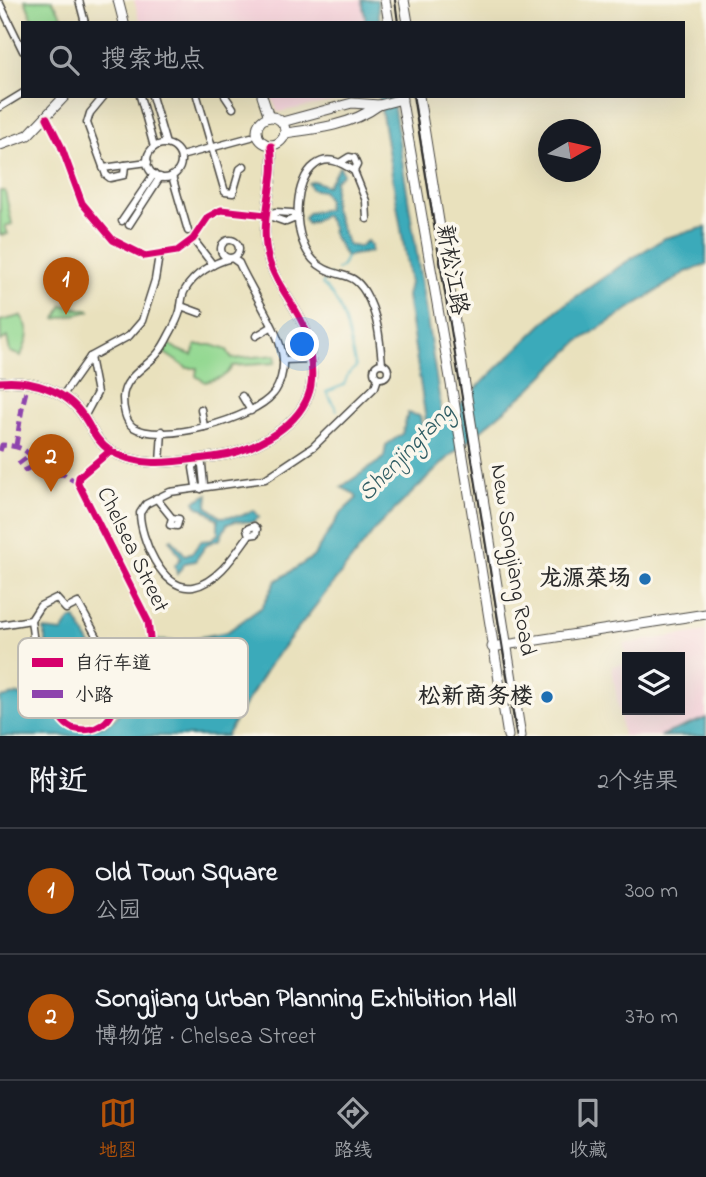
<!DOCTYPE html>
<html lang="zh">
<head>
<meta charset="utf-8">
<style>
	:root { --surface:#171b24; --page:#20242c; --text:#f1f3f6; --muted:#9ea1a6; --line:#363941; --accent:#b45309 }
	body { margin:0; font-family:"Indie Flower","LXGW WenKai TC",sans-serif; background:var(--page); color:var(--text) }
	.controls { position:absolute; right:21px; bottom:21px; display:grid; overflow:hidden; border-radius:0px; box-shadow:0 7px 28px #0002 }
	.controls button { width:63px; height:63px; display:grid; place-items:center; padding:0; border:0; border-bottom:2px solid var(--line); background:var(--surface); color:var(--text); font:35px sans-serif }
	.compass { position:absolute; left:538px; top:119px; width:63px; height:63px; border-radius:50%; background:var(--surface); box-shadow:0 7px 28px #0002; rotate:81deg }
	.you { position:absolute; left:303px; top:345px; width:24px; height:24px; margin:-18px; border:5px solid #fff; border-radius:50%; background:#1a73e8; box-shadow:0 0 0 10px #1a73e833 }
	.badge { display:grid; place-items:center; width:46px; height:46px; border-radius:50%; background:var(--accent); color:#fff; font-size:23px; font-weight:700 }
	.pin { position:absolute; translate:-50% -58px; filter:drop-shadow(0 2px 4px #0008) }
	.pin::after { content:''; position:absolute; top:37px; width:24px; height:21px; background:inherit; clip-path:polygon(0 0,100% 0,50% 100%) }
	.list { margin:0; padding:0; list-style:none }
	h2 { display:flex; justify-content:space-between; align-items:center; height:91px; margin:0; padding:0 28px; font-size:30px }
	h2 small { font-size:23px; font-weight:400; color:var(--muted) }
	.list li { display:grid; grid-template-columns:46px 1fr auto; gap:21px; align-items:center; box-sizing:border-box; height:126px; padding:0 28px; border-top:2px solid var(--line) }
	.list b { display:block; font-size:26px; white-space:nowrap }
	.list p { margin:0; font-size:23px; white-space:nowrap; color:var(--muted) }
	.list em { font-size:23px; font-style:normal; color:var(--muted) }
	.icon { flex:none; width:38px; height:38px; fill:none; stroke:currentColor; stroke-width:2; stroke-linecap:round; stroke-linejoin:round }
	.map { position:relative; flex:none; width:706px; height:736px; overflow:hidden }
	.search { position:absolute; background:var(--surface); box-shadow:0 7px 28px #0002; left:21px; right:21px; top:21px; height:77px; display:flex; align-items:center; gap:18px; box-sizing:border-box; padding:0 24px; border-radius:0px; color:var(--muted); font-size:26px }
	.sheet { height:343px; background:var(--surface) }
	nav { display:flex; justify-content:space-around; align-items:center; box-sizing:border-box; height:98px; border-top:2px solid var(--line); background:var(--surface); font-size:19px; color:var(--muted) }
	nav a { display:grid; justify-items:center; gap:4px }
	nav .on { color:var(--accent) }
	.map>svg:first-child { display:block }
</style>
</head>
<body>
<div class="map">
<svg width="706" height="736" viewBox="0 0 706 736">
	<rect width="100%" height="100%" fill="#fbf7ec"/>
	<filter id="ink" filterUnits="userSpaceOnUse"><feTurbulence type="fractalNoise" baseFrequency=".0143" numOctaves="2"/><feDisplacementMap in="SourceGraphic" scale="14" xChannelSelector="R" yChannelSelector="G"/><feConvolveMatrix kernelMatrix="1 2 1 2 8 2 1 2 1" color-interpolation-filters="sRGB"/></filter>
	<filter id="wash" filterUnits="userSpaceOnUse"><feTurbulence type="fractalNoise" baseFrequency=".00686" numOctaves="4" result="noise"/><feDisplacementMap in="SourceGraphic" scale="28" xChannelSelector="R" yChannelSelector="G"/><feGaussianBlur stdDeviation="1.57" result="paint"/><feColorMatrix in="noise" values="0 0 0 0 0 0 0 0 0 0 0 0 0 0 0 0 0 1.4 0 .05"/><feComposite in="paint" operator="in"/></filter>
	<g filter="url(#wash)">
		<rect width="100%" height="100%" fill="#e9e1bd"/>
		<g fill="#f5cfd9">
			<path d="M 134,0 L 362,0 L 366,23 L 145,23 L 139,18 Z"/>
			<path d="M 271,96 L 362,96 L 278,112 Z"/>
			<path d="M 706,631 L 706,718 L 660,736 L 623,736 L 612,666 L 627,664 L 627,710 L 680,710 L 680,657 L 627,657 L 627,664 L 624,644 Z"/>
		</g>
		<g fill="#93d891" stroke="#5f825e" stroke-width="2">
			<path d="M 25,0 L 52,0 L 62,16 L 62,23 L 34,23 Z"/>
			<path d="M 0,191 L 5,191 L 12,224 L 5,226 L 8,234 L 0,235 Z"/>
			<path d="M 63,305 L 91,311 L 56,319 Z"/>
			<path d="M 21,316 C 33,333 27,339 21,356 L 10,352 L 7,337 L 1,341 L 0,321 Z"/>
			<path d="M 168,343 L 178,350 L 192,355 L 196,345 L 212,345 L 227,350 L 232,359 L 276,355 L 275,363 L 232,366 C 227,378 216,379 205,382 L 196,376 L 197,368 L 187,368 L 163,352 Z"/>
		</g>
		<g fill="#3baaba" stroke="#336a72" stroke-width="2" fill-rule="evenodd">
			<path d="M 362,0 L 377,0 L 380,23 L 366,23 Z"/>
			<path d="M 379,96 L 392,96 L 442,415 L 448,416 L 557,310 L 623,264 L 665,238 L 706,227 L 706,265 L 686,272 L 578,342 L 529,390 L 450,456 L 378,526 L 270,664 L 226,736 L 0,736 L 0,698 L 20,694 L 21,696 L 27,695 L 40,683 L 41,686 L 44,684 L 43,680 C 52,665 47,647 44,630 L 62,632 L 70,620 L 75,618 L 95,652 L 103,659 L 110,661 L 125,659 L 154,640 L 176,642 L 227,632 L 262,607 L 276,581 L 313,557 L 341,513 L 357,498 L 353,493 L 341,487 L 384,458 L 386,445 L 402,434 L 408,413 L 420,416 L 422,427 L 427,427 L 407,296 L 410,283 ZM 160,670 L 162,677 L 122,692 C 130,736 65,736 52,707 L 57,707 L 64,704 C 56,676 94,662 107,688 Z"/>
			<path d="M 340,166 L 343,174 L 335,180 L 333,207 L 348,245 L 359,247 L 367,241 L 371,246 L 371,251 C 363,255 355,253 346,257 L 333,235 L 332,227 L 325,215 L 308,224 L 304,219 L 308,213 L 327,209 L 328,200 L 322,191 L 311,189 L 308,183 L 314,181 L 327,186 Z"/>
			<path d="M 208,494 L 207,506 L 220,517 L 241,516 L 254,510 L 259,517 L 253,522 L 236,521 L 227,524 L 220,539 L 207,544 L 195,561 L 185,563 L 177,574 L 175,565 L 181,558 L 170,540 L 172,539 L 185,555 L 193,552 L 201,541 L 210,540 L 218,534 L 218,520 L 203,508 L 198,507 L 195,501 Z"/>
			<path d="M 706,718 L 706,736 L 660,736 Z"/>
		</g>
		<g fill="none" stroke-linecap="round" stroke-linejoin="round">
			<g stroke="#3baaba" stroke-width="2">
				<path d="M 337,270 L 342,266 L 346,257"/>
				<path d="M 330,275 L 322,284 C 346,304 348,338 356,367 L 348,374 L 344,385 L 326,392 L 337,410"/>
			</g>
		</g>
	</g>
	<g filter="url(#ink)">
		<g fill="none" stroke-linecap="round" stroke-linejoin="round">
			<defs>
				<g id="street">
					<path d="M 79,0 L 85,23"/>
					<path d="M 0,4 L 23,51"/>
					<path d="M 104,96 L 90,113 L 87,123 L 106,175 L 110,178 L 124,175 L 125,165"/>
					<path d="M 140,96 L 154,147"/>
					<path d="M 152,96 L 166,144"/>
					<path d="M 197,96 L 225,192 L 233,193 L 240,169 L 244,166"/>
					<path d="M 225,96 L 233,108"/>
					<path d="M 0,107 L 23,93"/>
					<path d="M 47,118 L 61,146 L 82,203 L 113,240 L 145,256 L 177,251 L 193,239 L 208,217 L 221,210 L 266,215"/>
					<circle cx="164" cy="161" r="17"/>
					<path d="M 181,156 L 251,137"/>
					<path d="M 341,162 L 349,157 L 354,158 L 357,165 L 354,171 C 342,163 328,155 315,165 C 304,173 299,190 298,203 C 296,227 302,257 325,269 C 343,278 353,272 365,292 C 378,314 380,339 382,364"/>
					<path d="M 103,168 L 148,162"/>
					<path d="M 354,171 L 366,201 L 367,219"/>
					<path d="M 172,176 L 188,231"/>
					<path d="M 275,212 L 292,213 L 298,217 L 286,222 L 266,215 Z"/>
					<path d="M 122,221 L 154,174"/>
					<path d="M 129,225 L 160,177"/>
					<path d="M 193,239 L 213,265"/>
					<circle cx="230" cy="249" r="9"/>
					<path d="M 232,258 L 239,263 C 250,288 282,335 283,359 C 284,370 280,386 273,394 C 253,419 161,445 133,427 C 125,421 123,407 123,398 C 124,376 146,368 158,353 C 162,348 166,341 169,335 C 173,328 178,319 180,311 C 182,304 181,296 185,290 C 194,274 214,262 232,258 Z"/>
					<path d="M 181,306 L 200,313"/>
					<path d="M 256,336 L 271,327"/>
					<path d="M 283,360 L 311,359"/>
					<circle cx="381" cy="371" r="7"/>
					<path d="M 63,395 L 90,357 L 129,336 L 142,321 L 155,280 L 159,255"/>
					<path d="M 242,396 L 251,411"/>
					<path d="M 201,409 L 204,427"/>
					<path d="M 84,417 L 97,393 L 90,357"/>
					<path d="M 196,459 L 202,465 L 204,485 L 201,489 L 196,486 L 193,468 Z"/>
					<path d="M 160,463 L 162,431"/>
					<path d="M 156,498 L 172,518 L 179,519 L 177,526 L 170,525 L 172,518"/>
					<path d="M 249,535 L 247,529 L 254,526 L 257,529 L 256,534 L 249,535 C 236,553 217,583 193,587 C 162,592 140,537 140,513 L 146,504 L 170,492 L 265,479 L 313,447 L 375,387 L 378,378"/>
					<path d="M 31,620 L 37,666 L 34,670 L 38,676"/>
					<path d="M 0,625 L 31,620 L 40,606 L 56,598 L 66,609 L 78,603 L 101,644 L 109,654 L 121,656 L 151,640"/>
					<path d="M 54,706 C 58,714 63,724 72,728 C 100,736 120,716 114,690 L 149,677 L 154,672 L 148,621 L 78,483 L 79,477 L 110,451"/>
				</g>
				<g id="secondary">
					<path d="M 118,0 L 124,23"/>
					<path d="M 385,0 L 389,23"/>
					<path d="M 404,0 L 408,23"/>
					<path d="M 262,96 L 269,117"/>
					<path d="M 401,96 L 454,401 L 508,736"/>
					<path d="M 419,96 L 521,736"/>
					<path d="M 379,105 L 402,99"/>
					<circle cx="271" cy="131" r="14"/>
					<path d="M 282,122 L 352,103 L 379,105 C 352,125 318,129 285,133"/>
					<path d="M 0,145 L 28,135 L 65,96"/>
					<path d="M 0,382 C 30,379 67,390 84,417 C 92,429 97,442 109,450 C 141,470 179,461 213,457 C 248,453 295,430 308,396 C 313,384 312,366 310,354 C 310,347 310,339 307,333 C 297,306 275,285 268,257 C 261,229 269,201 272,173 C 273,164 272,155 271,146"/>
					<path d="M 492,647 L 706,614"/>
				</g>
			</defs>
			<use href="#street" stroke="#484641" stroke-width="9"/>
			<use href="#secondary" stroke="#484641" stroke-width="11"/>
			<use href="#street" stroke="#fff" stroke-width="6"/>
			<use href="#secondary" stroke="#fff" stroke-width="9"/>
			<g stroke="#2b2b2b" stroke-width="2">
				<path d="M 395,0 L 398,23"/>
				<path d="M 413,96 L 517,736"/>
			</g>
			<g stroke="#8e44ad" stroke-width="5" stroke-dasharray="10 5" stroke-linecap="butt">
				<path d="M 16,446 L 22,408 L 28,383"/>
				<path d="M 0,451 L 2,445 C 28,446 32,455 42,476 L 63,474 L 78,483"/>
				<path d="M 18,464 L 30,455"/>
				<path d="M 23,471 L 37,464"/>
			</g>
			<defs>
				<g id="cycleway">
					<path d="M 47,118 L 61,146 L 82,203 L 113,240 L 145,256 L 177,251 L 193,239 L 208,217 L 221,210 L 266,215"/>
					<path d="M 0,382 C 30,379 67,390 84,417 C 92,429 97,442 109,450 C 141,470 179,461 213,457 C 248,453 295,430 308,396 C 313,384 312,366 310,354 C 310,347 310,339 307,333 C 297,306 275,285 268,257 C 261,229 269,201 272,173 C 273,164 272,155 271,146"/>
					<path d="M 54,706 C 58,714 63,724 72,728 C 100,736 120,716 114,690 L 149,677 L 154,672 L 148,621 L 78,483 L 79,477 L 110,451"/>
				</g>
			</defs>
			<use href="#cycleway" stroke="#fbf7ec" stroke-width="11"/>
			<use href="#cycleway" stroke="#d6006c" stroke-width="7"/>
		</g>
	</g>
	<g fill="#1f6fb2" stroke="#fbf7ec" stroke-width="2.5">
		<circle cx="645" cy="579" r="7"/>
		<circle cx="547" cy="697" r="7"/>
	</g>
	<g text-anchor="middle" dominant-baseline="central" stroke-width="7" stroke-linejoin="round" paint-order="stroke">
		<g font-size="23" fill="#2b2b2b" stroke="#fbf7ec">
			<text transform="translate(451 270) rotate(80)">新松江路</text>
			<text transform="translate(132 550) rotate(64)">Chelsea Street</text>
			<text transform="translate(512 560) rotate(81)">New Songjiang Road</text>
		</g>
		<g font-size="23" font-weight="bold" fill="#2b2b2b" stroke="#fbf7ec" text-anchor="end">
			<text x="631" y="579">龙源菜场</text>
			<text x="533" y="697">松新商务楼</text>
		</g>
		<g font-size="24" font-style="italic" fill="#315e64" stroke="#fbf7ec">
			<text transform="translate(407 453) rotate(-46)">Shenjingtang</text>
		</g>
	</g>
	<rect x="18" y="638" width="230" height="80" rx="10" fill="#fbf7ec" stroke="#bdbab2" stroke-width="2"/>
	<rect x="32" y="658" width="31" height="9" fill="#d6006c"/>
	<rect x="32" y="690" width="31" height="8" fill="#8e44ad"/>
	<g font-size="19" fill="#2b2b2b">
		<text x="75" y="669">自行车道</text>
		<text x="75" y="701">小路</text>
	</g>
</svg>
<div class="controls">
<button><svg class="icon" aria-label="layers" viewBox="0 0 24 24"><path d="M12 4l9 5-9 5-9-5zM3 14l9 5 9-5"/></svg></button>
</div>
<svg class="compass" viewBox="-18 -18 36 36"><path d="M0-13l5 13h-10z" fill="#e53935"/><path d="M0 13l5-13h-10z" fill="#9ea1a6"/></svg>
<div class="you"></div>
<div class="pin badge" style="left:66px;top:315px">1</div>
<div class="pin badge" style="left:51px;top:492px">2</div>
<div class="search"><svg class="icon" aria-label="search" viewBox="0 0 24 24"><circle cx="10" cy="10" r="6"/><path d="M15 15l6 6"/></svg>搜索地点</div>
</div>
<section class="sheet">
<h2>附近<small>2个结果</small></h2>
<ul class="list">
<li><span class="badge">1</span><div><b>Old Town Square</b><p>公园</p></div><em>300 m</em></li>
<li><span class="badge">2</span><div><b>Songjiang Urban Planning Exhibition Hall</b><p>博物馆 · Chelsea Street</p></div><em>370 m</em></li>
</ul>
</section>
<nav>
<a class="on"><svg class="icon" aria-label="map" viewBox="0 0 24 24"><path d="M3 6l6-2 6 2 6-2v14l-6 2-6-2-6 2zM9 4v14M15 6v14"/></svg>地图</a>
<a><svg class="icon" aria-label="directions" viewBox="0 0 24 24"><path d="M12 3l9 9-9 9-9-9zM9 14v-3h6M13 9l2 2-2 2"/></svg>路线</a>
<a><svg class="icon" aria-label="saved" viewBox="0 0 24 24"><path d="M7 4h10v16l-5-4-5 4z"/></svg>收藏</a>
</nav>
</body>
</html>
